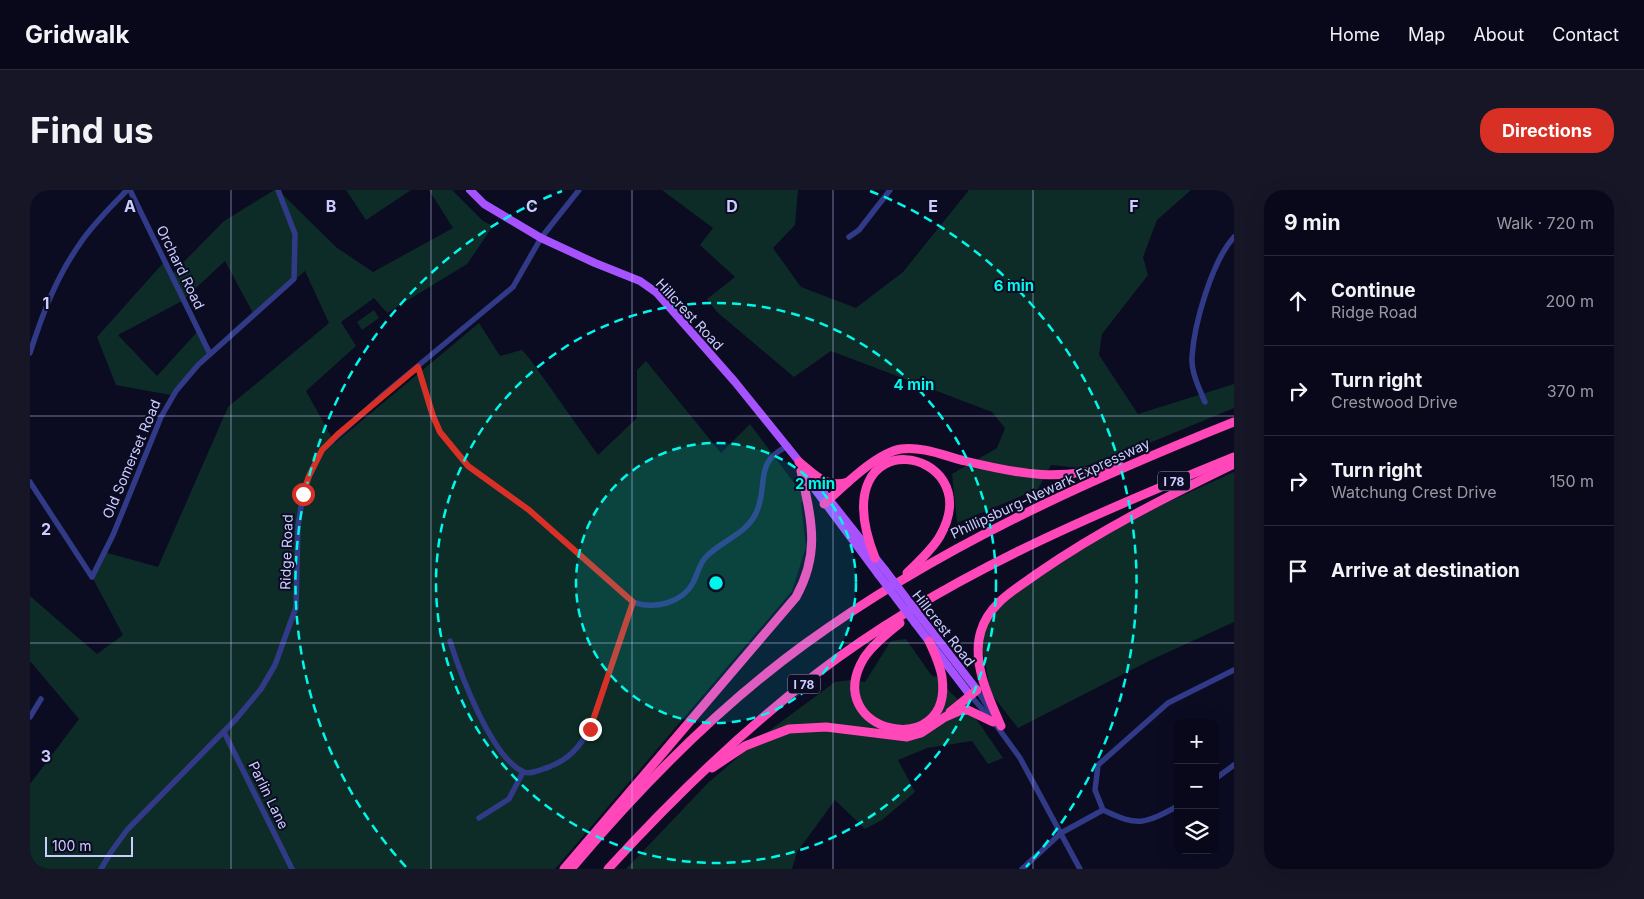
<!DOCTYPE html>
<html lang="en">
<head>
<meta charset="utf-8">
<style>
	:root { --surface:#08081a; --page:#161627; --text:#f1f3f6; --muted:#989aa2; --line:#292939; --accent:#d93025 }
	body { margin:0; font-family:Inter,sans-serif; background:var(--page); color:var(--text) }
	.controls { position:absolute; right:15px; bottom:15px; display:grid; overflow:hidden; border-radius:10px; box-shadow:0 5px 20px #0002 }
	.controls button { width:45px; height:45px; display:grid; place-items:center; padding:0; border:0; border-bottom:1px solid var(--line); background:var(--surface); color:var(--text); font:25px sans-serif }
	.scale { position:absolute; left:15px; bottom:12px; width:88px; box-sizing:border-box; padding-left:5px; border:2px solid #cccdff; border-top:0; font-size:14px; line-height:18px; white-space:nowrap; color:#cccdff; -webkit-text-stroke:4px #0b0b22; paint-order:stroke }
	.stop { position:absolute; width:15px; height:15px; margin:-11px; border:4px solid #d93025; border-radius:50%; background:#fff }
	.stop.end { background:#d93025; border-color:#fff; box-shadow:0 1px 5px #0008 }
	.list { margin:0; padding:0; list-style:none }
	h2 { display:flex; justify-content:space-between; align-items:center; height:65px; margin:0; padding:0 20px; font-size:21px }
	h2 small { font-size:16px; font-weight:400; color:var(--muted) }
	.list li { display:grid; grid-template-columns:32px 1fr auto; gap:15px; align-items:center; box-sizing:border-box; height:90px; padding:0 20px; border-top:1px solid var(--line) }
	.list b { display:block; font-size:19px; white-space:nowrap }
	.list p { margin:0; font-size:16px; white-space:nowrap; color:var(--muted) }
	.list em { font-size:16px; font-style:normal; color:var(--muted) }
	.icon { flex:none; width:28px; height:28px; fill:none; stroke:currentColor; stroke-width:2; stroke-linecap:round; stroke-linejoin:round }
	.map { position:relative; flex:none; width:1204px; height:679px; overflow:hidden; border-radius:20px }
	header { display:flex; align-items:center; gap:30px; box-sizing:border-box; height:70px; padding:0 25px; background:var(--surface); border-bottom:1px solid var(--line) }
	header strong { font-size:24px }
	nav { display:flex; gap:28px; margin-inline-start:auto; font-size:18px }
	.intro { display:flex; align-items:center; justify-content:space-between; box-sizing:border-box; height:120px; padding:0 30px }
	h1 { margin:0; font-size:35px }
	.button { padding:12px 22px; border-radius:20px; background:var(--accent); color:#fff; font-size:18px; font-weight:700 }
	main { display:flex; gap:30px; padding:0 30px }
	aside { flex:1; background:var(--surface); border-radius:20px; box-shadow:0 5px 20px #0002 }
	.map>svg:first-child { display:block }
</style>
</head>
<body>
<header>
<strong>Gridwalk</strong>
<nav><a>Home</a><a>Map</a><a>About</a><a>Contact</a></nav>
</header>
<div class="intro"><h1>Find us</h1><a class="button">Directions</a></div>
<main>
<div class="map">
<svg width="1204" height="679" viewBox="0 0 1204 679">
	<rect width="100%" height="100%" fill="#0b0b22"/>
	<g fill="#0d2c27">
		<path d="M 244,0 L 248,0 L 306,57 L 343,82 L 423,38 L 399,0 L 422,0 L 453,31 L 463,36 L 437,74 L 357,123 L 344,108 L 311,132 L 326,156 L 276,201 L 305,253 L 449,133 L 470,166 L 492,160 L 500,169 L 568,265 L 607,228 L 607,180 L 616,171 L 691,263 L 720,234 L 776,309 L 771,313 L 776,357 L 762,401 L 525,679 L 0,679 L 0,594 L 49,529 L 0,471 L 0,406 L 67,464 L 93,445 L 62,387 L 74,362 L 128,377 L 198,217 L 299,133 L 275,81 L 224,125 L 195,71 L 152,111 L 88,145 L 127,186 L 168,141 L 177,164 L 141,205 L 86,195 L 67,147 L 134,72 L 141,85 L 194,31 Z"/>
		<path d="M 316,0 L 381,0 L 336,30 Z"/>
		<path d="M 632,0 L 768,0 L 765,35 L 743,58 L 771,97 L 826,118 L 873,82 L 939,0 L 1161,0 L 1127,30 L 1113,67 L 1118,85 L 1072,144 L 1069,165 L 1108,224 L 1204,194 L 1204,218 L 1112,256 L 1050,278 L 1021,275 L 1008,299 L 927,333 L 922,284 L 967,258 L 975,238 L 962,222 L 801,161 L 764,187 L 687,122 L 677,109 L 705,87 L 670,55 L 683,38 Z"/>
		<path d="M 344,120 L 349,128 L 332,140 L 327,132 Z"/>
		<path d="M 1204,282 L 1204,432 L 1123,469 L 988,538 L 956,497 L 960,498 L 950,447 L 968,414 L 1085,336 Z"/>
		<path d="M 876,449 L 902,486 L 909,487 L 920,502 L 940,520 L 973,568 L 958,574 L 942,551 L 897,558 L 868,570 L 885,602 L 852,630 L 835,639 L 805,610 L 767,662 L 762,679 L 596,679 L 677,594 L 732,546 L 805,492 L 820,490 L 835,492 L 861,451 Z"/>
	</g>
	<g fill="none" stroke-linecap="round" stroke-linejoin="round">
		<g stroke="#313a86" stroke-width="5.5">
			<path d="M 100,0 L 180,164"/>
			<path d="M 819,47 L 829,40 L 860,0"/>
			<path d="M 0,163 C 12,125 26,88 49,55 C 62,35 80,18 97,0"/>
			<path d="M 388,177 L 401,221 L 410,242 L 438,276 L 499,320 L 603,412 C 624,420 652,413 663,393 C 667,385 669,375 675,368 C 690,351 716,345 726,323 C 739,297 723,273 756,257"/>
			<path d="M 1175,212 C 1169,198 1161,182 1162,167 C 1164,134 1182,71 1204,47"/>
			<path d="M 0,292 L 62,387 L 83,345 L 131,227 L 146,201 L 168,175 L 264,89 L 265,44 L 248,0"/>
			<path d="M 420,451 C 430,483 462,569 494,582 C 501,585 512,579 519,577 C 540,569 549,557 560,539 L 603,412"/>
			<path d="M 947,500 L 961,522"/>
			<path d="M 940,505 L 960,528"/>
			<path d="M 0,527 L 11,509"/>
			<path d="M 966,535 L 990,568 L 1050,679"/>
			<path d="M 194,542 L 262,679"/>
			<path d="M 1185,589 L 1204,575"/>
			<path d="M 1148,616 C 1114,634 1109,637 1073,620 L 1065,600 L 1068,575 L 1138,513 L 1204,480"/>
			<path d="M 449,628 L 479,609 L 493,582"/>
			<path d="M 71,679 L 81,662 L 97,640 L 206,529 L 231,499 L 245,475 L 266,417 L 268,336 L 273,304 L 279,286 L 292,260 L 354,204 L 483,97 L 511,48 L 549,0"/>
			<path d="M 992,679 L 1031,643 L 1073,620"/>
		</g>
		<g stroke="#a653ff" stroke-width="8">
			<path d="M 440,0 L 454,14 L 511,48 L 565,73 L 610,91 L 627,103 L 705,192 L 772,275"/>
			<path d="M 772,282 L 848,384"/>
			<path d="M 779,284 L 855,380"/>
			<path d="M 892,429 L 947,500"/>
			<path d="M 885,433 L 940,505"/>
		</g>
		<g stroke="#ff47ba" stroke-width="9">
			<path d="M 769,272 C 785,285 796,299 818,292"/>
			<path d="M 794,314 C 813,297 846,263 871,259 C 892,256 915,266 935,271 C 993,285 1030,292 1089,274"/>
			<path d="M 845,368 C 789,225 961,256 910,346 C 902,360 888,372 877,383"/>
			<path d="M 870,433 C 858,443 843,454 834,468 C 789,543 924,573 912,487 C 910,474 904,462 899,451"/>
			<path d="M 920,522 L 947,500"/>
			<path d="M 971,536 C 959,509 941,471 951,441 C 959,413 986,399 1008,383 C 1070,340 1136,307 1204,274"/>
			<path d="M 682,578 L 715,556 L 759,539 L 796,537 L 877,547 L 891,543 L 915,527 L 929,521 L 938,520 L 963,532"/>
			<path d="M 534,679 L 766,407 C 791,362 781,329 771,281"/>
			<path d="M 541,679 C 610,597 688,517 775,454 C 907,358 1054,292 1204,232"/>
			<path d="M 578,679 C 642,609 711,542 786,484 C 911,388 1059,326 1204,267"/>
		</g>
		<g stroke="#a653ff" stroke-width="8">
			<path d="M 855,380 L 892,429"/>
			<path d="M 848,384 L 885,433"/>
		</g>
	</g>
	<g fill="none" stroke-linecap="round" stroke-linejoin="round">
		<path stroke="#d93025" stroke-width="6" d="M 273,304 L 279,286 L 292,260 L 308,244 L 388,177 L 403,226 L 410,242 L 438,276 L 499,320 L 603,412 L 560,539"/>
	</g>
	<path fill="none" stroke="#cccdff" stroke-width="1" stroke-opacity="0.55" d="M 201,0 L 201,679M 401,0 L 401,679M 602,0 L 602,679M 803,0 L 803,679M 1003,0 L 1003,679M 0,226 L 1204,226M 0,453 L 1204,453"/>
	<circle cx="686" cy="393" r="140" fill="#00f7eb" fill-opacity=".12"/>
	<g fill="none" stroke="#00f7eb" stroke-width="2.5" stroke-dasharray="9 6">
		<circle cx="686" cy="393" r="140"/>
		<circle cx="686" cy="393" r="280"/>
		<path d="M376 677A421 421 0 0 1 532 1M840 1A421 421 0 0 1 996 677"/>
	</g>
	<g text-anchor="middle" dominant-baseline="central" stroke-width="4" stroke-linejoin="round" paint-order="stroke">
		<g fill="#0b0b22" stroke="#9293bd" stroke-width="1">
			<rect x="1128" y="281.5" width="32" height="19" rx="4"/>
			<rect x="758" y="484.5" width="32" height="19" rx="4"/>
		</g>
		<g font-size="12" font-weight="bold" fill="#cccdff">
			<text x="1144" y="291">I 78</text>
			<text x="774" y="494">I 78</text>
		</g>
		<g font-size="14" fill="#cccdff" stroke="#0b0b22">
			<text transform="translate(151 77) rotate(64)">Orchard Road</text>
			<text transform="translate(660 124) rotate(47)">Hillcrest Road</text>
			<text transform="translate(101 269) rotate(-67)">Old Somerset Road</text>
			<text transform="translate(1020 298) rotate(-25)">Phillipsburg-Newark Expressway</text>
			<text transform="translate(256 362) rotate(-88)">Ridge Road</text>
			<text transform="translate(914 438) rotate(52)">Hillcrest Road</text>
			<text transform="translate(239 605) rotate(64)">Parlin Lane</text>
		</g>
	</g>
	<g font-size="16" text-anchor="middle" font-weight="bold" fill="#cccdff" stroke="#0b0b22" stroke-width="4" stroke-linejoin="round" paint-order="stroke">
		<text x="100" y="22">A</text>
		<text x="301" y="22">B</text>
		<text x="502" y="22">C</text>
		<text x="702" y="22">D</text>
		<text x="903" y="22">E</text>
		<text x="1104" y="22">F</text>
		<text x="16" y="119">1</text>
		<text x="16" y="345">2</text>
		<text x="16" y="572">3</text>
	</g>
	<circle cx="686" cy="393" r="8" fill="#00f7eb" stroke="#0b0b22" stroke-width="2.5"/>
	<g font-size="15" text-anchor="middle" font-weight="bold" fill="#00f7eb" stroke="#0b0b22" stroke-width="4" stroke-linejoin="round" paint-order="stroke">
		<text x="984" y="101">6 min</text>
		<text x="884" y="200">4 min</text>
		<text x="785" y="299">2 min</text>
	</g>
</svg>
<div class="controls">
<button>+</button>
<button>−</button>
<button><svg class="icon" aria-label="layers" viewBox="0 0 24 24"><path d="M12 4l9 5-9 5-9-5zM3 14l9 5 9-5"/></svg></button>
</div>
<div class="scale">100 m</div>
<div class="stop" style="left:273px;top:304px"></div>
<div class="stop end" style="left:560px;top:539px"></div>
</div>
<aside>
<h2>9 min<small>Walk · 720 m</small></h2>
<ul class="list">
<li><svg class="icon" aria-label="ahead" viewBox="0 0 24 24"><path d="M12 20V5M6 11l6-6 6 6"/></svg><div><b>Continue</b><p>Ridge Road</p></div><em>200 m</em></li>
<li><svg class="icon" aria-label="right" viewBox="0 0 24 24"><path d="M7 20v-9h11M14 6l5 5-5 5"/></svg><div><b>Turn right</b><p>Crestwood Drive</p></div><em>370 m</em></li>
<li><svg class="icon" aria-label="right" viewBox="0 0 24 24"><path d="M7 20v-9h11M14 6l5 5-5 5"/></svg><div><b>Turn right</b><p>Watchung Crest Drive</p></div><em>150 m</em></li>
<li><svg class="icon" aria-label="arrive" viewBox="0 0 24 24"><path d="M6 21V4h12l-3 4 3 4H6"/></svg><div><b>Arrive at destination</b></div></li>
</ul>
</aside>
</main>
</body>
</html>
